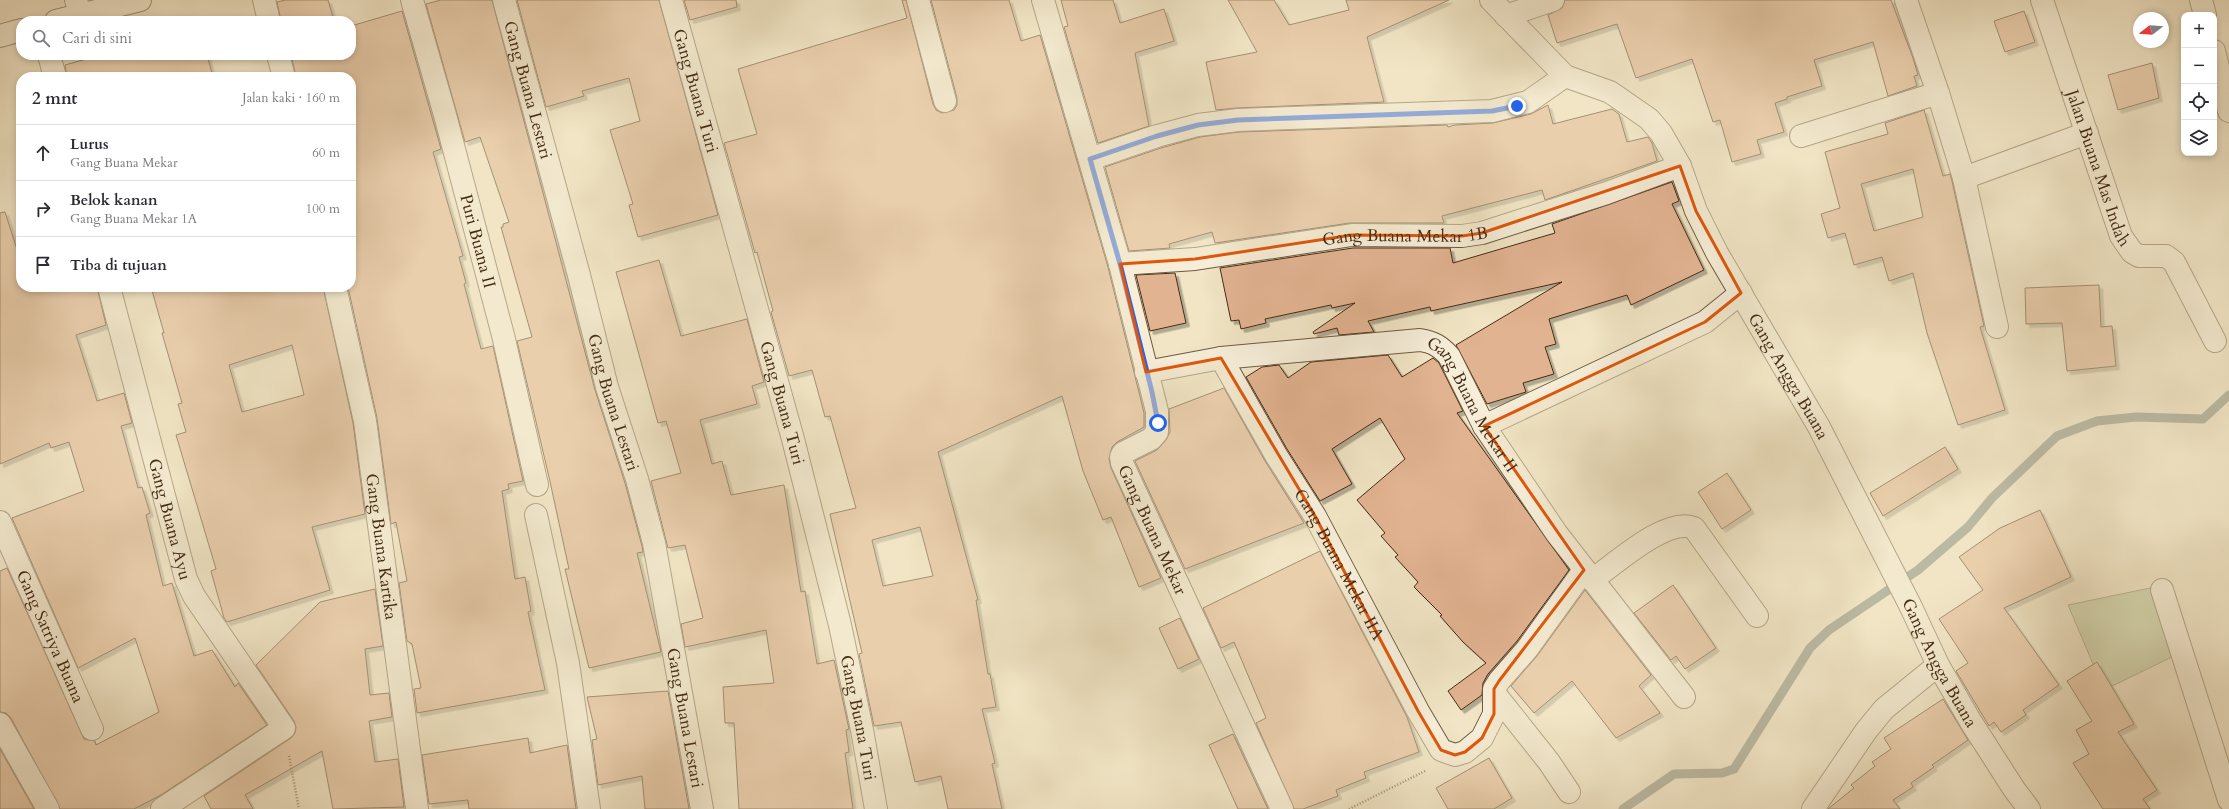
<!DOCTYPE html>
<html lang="id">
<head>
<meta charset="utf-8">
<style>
	:root { --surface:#fff; --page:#f7f7f7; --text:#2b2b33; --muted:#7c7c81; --line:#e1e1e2 }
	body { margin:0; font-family:Cardo,serif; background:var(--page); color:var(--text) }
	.controls { position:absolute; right:12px; top:12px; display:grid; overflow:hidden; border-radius:8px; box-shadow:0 2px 6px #0003 }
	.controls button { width:36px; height:36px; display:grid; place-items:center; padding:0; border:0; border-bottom:1px solid var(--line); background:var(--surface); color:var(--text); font:20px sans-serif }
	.compass { position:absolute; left:2133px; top:12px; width:36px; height:36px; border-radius:50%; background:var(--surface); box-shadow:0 2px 6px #0003; rotate:253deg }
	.stop { position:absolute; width:12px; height:12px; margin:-9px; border:3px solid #2563eb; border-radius:50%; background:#fff }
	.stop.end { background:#2563eb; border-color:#fff; box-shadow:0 1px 4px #0008 }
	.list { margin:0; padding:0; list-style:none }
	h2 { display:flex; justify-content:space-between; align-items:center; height:52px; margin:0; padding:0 16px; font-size:17px }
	h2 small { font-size:13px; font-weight:400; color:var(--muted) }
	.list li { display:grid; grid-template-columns:26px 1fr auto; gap:12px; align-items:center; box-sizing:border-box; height:56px; padding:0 16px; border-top:1px solid var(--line) }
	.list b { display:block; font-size:15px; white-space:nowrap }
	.list p { margin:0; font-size:13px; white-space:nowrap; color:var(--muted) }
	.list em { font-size:13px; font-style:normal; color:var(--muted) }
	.icon { flex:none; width:22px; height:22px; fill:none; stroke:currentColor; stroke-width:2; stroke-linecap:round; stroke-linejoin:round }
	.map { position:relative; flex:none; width:2229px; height:809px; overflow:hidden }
	.search { position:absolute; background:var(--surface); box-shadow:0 2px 6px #0003; left:16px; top:16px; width:340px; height:44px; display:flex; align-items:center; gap:10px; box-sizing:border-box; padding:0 14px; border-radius:16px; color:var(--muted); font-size:15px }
	.panel { position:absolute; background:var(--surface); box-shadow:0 2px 6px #0003; left:16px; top:72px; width:340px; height:220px; border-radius:16px }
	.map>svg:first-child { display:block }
</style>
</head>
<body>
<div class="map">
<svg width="2229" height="809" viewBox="0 0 2229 809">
	<defs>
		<filter id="shadow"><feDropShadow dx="3.5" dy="3.5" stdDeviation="0" flood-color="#0004"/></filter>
	</defs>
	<rect width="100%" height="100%" fill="#f1e5c5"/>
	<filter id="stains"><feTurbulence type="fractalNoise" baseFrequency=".005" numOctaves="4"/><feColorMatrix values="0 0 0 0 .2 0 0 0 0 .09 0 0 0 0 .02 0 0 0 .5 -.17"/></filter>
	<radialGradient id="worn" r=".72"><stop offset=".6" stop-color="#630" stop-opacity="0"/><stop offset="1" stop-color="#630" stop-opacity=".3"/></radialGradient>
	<path fill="#b6c698" stroke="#7d7956" d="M 2155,587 L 2174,656 L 2104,690 L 2068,605 Z"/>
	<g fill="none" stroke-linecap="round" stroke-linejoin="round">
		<path stroke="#798379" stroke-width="9" d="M 1623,809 L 1674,774 L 1722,773 L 1734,769 L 1810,648 L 1829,630 L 1918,570 L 1968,527 L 1992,498 L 2057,436 L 2097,421 L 2136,417 L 2203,419 L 2229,395"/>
	</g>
	<g fill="#e2b391" stroke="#442c14" fill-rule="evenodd" filter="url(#shadow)">
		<path d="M 285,0 L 328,0 L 334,21 L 281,21 L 277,2 Z"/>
		<path d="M 441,0 L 492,0 L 595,390 L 625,483 L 642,546 L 643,552 L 637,553 L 661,652 L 589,668 L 565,569 L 569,569 L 549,477 L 517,341 L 532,337 L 501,227 L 503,227 L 503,224 L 509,222 L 480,137 L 465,142 L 426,4 Z"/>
		<path d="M 517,0 L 659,0 L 718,215 L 638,237 L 629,205 L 633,204 L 610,130 L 640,121 L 629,78 L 582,91 L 584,96 L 546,107 Z"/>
		<path d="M 684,0 L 736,0 L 737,7 L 690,20 Z"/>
		<path d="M 902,0 L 906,0 L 933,104 L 936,110 L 942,113 L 954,110 L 957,105 L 957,98 L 931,0 L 1009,0 L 1021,41 L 1040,35 L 1108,267 L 1144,413 L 1144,427 L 1117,442 L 1112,447 L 1109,459 L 1111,468 L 1161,578 L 1139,587 L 1111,517 L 1103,520 L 1083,471 L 1062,396 L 938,452 L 978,600 L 976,600 L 988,674 L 990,674 L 996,707 L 982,709 L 995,763 L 992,764 L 1002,809 L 948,809 L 941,776 L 915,782 L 901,722 L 874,726 L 859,654 L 862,653 L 830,514 L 856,508 L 830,416 L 825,417 L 812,370 L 789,376 L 771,312 L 773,311 L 757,252 L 755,253 L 724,143 L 757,134 L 738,69 L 907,18 ZM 920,527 L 933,576 L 883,586 L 872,540 Z"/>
		<path d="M 1061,0 L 1113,0 L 1120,23 L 1164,9 L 1174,41 L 1135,53 L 1149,126 L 1098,143 L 1064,27 L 1068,26 Z"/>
		<path d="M 1228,0 L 1274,0 L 1289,25 L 1349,10 L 1346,0 L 1449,0 L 1367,37 L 1384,102 L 1237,108 L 1216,110 L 1206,62 L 1257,52 Z"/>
		<path d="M 1565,0 L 1891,0 L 1913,58 L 1918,75 L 1914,76 L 1917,86 L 1888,96 L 1873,42 L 1814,60 L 1822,86 L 1787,97 L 1787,99 L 1775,103 L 1784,132 L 1757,140 L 1761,154 L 1732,162 L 1720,120 L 1713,122 L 1692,59 L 1636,78 L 1617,24 L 1557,43 L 1548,15 L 1562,8 Z"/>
		<path d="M 402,11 L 441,149 L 433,152 L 463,256 L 459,257 L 466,283 L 464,284 L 481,349 L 493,346 L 523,481 L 508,484 L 509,489 L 502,491 L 515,579 L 525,577 L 531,611 L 528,612 L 545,690 L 417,713 L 414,689 L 421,688 L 412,644 L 407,641 L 399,583 L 407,581 L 396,522 L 391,524 L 377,418 L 348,287 L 351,287 L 351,77 L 296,77 L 291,55 L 351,55 L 351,26 Z"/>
		<path d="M 2024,11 L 2035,42 L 2005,52 L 1994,21 Z"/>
		<path d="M 100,55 L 207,55 L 213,77 L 67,77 L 65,65 Z"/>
		<path d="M 2152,63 L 2159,98 L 2118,110 L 2108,75 Z"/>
		<path d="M 1548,105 L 1553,124 L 1612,109 L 1619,114 L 1627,142 L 1648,137 L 1652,143 L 1657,161 L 1545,200 L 1542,190 L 1442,216 L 1444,223 L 1350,223 L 1215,243 L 1212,232 L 1169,244 L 1170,248 L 1129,251 L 1105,167 L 1161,148 L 1200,137 L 1239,132 L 1447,125 L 1448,127 L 1455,125 L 1493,123 L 1531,114 Z"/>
		<path d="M 1924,110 L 1943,176 L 1950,174 L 1952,181 L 1984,326 L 1980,327 L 2005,410 L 1958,425 L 1927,333 L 1913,273 L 1889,281 L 1882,257 L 1854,265 L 1845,233 L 1828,238 L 1821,214 L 1840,208 L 1825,152 L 1888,134 L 1885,123 ZM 1913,169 L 1923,217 L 1874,231 L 1861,184 Z"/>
		<path d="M 1672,182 L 1679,201 L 1672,204 L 1704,270 L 1631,305 L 1627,295 L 1549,319 L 1556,344 L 1545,347 L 1554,374 L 1523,383 L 1526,392 L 1487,404 L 1456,345 L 1562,282 L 1431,311 L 1430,307 L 1368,321 L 1374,332 L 1339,335 L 1337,328 L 1314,334 L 1313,332 L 1355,303 L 1332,308 L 1331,305 L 1265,319 L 1266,323 L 1241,329 L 1239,320 L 1231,321 L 1220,268 L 1353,248 L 1450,248 L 1453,263 L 1555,233 L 1552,224 Z"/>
		<path d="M 5,212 L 21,262 L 21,287 L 97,287 L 106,325 L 76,335 L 97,401 L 124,393 L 132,423 L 121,426 L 138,488 L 142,487 L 150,513 L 146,515 L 163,586 L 172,583 L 194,656 L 212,650 L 235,687 L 238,683 L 267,725 L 161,795 L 134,809 L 60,809 L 11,718 L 6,713 L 0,712 L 0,571 L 7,568 L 84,739 L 95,741 L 96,745 L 159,712 L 135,638 L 78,668 L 12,518 L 84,491 L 69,442 L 51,448 L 49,443 L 0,464 L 0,213 Z"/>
		<path d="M 659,260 L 681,336 L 747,319 L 764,382 L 752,386 L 757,404 L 700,420 L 712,464 L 722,461 L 731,495 L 784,485 L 801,592 L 805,591 L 817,664 L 834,660 L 849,729 L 846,730 L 849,752 L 845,753 L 853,809 L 739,809 L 734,723 L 725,723 L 723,687 L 774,683 L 766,630 L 685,647 L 681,624 L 703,618 L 685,545 L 668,548 L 651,481 L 681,473 L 666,421 L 658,423 L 616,272 Z"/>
		<path d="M 1175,273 L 1186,323 L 1150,331 L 1136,275 Z"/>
		<path d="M 2099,285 L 2101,327 L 2112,326 L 2116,366 L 2067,371 L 2062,323 L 2026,324 L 2025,288 Z"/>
		<path d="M 151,287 L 323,287 L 353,423 L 365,514 L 312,527 L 330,590 L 227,622 L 224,618 L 211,571 L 216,569 L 176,435 L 186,432 L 178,404 L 182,403 L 162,333 L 164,333 ZM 292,345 L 304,395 L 242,412 L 229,365 Z"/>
		<path d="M 1388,355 L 1402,377 L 1433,358 L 1439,363 L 1463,411 L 1457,413 L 1569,570 L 1517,641 L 1488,674 L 1483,683 L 1482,695 L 1461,710 L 1448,691 L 1486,663 L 1463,642 L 1440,616 L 1442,615 L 1414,587 L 1418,582 L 1395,557 L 1398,555 L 1381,536 L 1385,533 L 1357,500 L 1405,459 L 1380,418 L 1332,449 L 1352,484 L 1320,501 L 1287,449 L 1246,377 L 1262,367 L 1279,365 L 1288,378 L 1311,362 Z"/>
		<path d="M 1224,388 L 1265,461 L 1304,523 L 1185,569 L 1135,461 L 1157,450 L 1166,440 L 1170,432 L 1169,409 Z"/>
		<path d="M 1945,447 L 1958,469 L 1883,516 L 1870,493 Z"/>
		<path d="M 1727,473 L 1751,510 L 1722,529 L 1698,492 Z"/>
		<path d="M 2040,510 L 2071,577 L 2004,608 L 2059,685 L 2023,710 L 2026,715 L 2001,732 L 1994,722 L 1989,726 L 1956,671 L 1968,663 L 1939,619 L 1983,590 L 1959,557 L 2000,528 Z"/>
		<path d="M 1320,551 L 1407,717 L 1419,752 L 1364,772 L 1366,778 L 1336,790 L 1338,796 L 1303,809 L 1294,809 L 1256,723 L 1266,718 L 1234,642 L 1221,648 L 1203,608 Z"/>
		<path d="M 1673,585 L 1716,648 L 1685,669 L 1676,656 L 1671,660 L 1634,613 Z"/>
		<path d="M 375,589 L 383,646 L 365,649 L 370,695 L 389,693 L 392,717 L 369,721 L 375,762 L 398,759 L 404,807 L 333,809 L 322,751 L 245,795 L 253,809 L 211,809 L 204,796 L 291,738 L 295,733 L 296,727 L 294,721 L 256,665 L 320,602 Z"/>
		<path d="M 1585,590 L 1651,675 L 1639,686 L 1660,713 L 1616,738 L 1572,681 L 1534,713 L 1511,686 L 1537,656 Z"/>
		<path d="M 1180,618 L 1199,659 L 1178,669 L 1159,628 Z"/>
		<path d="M 2097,662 L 2134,724 L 2118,732 L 2157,790 L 2143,799 L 2150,809 L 2103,809 L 2073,763 L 2089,754 L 2076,730 L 2092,721 L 2067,681 Z"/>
		<path d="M 668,691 L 689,809 L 645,809 L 642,776 L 598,785 L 592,740 L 597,739 L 587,697 Z"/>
		<path d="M 1943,699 L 1968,740 L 1932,765 L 1934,767 L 1911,783 L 1913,787 L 1893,800 L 1900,809 L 1828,809 L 1854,788 L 1851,785 L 1875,766 L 1872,762 L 1891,749 L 1884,738 Z"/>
		<path d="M 1233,734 L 1268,809 L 1238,809 L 1209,745 Z"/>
		<path d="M 528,738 L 530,753 L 567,745 L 576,809 L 469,809 L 468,800 L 429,804 L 422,755 Z"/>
		<path d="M 0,749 L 34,809 L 0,809 Z"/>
		<path d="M 1489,758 L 1512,798 L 1494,809 L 1448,809 L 1436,788 Z"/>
	</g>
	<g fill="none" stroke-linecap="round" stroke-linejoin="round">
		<defs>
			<g id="street">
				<path d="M 76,0 L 80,15"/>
				<path d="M 264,0 L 269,21"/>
				<path id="s1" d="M 412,0 L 445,115 L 503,335 L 537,485"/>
				<path id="s2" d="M 504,0 L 579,275 L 607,387 L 637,479 L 654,543 L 702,809"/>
				<path id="s3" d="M 671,0 L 793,439 L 840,625 L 862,730 L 876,809"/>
				<path d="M 918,0 L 945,101"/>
				<path id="s4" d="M 1043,0 L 1120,264 L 1157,411 L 1157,432 L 1151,439 L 1123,453 L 1121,457 L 1122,463 L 1282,809"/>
				<path id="s5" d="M 1491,0 L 1565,76 L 1610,92 L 1649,119 L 1661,133 L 1680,166 L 1696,211 L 1717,253 L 1819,427 L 1911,607 L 1938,665 L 1971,722 L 2014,789 L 2029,809"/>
				<path d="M 1906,0 L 1938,93 L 1964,178 L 1997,327"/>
				<path id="s6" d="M 2042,0 L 2121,236 L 2132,252 L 2139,256 L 2166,256 L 2174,262 L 2215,341"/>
				<path d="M 2201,0 L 2205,15"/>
				<path d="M 1506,16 L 1553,0"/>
				<path d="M 2214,51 L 2229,111"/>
				<path d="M 49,55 L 55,77"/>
				<path d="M 278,55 L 284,77"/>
				<path d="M 1801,136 L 1938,93"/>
				<path d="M 1090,159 L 1157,136 L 1198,125 L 1238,120 L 1492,111 L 1528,102 L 1565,76"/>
				<path d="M 1964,178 L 2087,133"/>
				<path id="s7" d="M 1120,264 L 1195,259 L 1352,235 L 1462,236 L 1482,233 L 1607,193 L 1680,166"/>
				<path id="s8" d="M 109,287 L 186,579 L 194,596 L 284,728 L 162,809"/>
				<path id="s9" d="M 335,287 L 365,421 L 417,809"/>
				<path id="s10" d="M 1221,358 L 1276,455 L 1315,516 L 1418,711 L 1441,750 L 1455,755 L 1465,752 L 1482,738 L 1494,714 L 1494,689 L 1499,681 L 1527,649 L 1584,570"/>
				<path id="s11" d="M 1146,372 L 1221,358 L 1420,340 C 1433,342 1440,346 1449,356 L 1484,426 L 1557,534 L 1684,697"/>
				<path d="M 1484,426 L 1705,322 L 1741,293"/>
				<path d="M 536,515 L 568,663 L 589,809"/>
				<path id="s12" d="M 0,522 L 92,729"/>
				<path d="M 1592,580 C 1614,565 1667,516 1694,528 L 1757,616"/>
				<path d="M 2162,590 L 2229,800"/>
				<path d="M 1495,694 L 1549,762 L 1569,792"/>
				<path d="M 0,724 L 48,809"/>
				<path d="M 1813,809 L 1866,731 L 1884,709 L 1938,665"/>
			</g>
			<g id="secondary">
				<path d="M 56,21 L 140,0"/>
				<path d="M 0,36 L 21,30"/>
			</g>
		</defs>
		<use href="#street" stroke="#6f5a40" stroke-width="24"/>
		<use href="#secondary" stroke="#442c14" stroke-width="24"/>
		<g stroke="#442c14" stroke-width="2.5" stroke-dasharray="1 2" stroke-linecap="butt">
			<path d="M 289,756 L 299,809"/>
			<path d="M 1349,809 L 1425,771"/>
		</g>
		<use href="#street" stroke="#f6eed9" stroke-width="22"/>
		<use href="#secondary" stroke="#f6eed9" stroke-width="22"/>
	</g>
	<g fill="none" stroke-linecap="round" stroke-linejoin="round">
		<path stroke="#2563eb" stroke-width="5" d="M 1158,423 L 1152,392 L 1120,264 L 1090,159 L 1157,136 L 1198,125 L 1238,120 L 1492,111 L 1517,106"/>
	</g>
	<path d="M0 0H2229V809H0ZM 1680,166 L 1696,211 L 1741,293 L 1705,322 L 1484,426 L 1584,570 L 1499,681 L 1494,689 L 1494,714 L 1482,738 L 1465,752 L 1455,755 L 1441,750 L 1418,711 L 1315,516 L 1221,358 L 1146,372 L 1120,264 L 1195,259 L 1352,235 L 1462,236 L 1482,233 Z" fill="#f1e5c5" fill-opacity=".55" fill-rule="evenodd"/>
	<path fill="none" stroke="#e0570c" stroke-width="3" stroke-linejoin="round" d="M 1680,166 L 1696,211 L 1741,293 L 1705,322 L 1484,426 L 1584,570 L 1499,681 L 1494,689 L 1494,714 L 1482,738 L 1465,752 L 1455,755 L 1441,750 L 1418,711 L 1315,516 L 1221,358 L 1146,372 L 1120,264 L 1195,259 L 1352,235 L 1462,236 L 1482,233 Z"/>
	<g text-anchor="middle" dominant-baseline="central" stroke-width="3" stroke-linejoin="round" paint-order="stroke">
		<g font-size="17" fill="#442c14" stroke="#f6eed9">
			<text stroke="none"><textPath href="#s2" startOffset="93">Gang Buana Lestari</textPath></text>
			<text stroke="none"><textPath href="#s3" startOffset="94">Gang Buana Turi</textPath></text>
			<text stroke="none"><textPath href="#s6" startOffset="177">Jalan Buana Mas Indah</textPath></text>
			<text stroke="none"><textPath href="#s7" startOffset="287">Gang Buana Mekar 1B</textPath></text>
			<text stroke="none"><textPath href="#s1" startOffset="250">Puri Buana II</textPath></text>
			<text stroke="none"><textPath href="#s5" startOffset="495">Gang Angga Buana</textPath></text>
			<text stroke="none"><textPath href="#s2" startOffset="417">Gang Buana Lestari</textPath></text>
			<text stroke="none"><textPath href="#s3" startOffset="418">Gang Buana Turi</textPath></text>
			<text stroke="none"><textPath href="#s11" startOffset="363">Gang Buana Mekar II</textPath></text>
			<text stroke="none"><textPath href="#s8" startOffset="240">Gang Buana Ayu</textPath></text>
			<text stroke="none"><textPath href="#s4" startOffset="572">Gang Buana Mekar</textPath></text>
			<text stroke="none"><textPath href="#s9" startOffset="264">Gang Buana Kartika</textPath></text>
			<text stroke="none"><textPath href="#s10" startOffset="238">Gang Buana Mekar IIA</textPath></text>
			<text stroke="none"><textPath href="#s12" startOffset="125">Gang Satriya Buana</textPath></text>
			<text stroke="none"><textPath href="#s5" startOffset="819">Gang Angga Buana</textPath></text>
			<text stroke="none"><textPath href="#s3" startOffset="742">Gang Buana Turi</textPath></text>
			<text stroke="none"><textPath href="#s2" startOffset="741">Gang Buana Lestari</textPath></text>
		</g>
	</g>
	<rect width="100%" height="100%" filter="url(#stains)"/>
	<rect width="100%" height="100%" fill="url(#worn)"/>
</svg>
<div class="controls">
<button>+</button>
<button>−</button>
<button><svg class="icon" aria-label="locate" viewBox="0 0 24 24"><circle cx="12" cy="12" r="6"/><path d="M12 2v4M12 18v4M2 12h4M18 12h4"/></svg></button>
<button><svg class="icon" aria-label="layers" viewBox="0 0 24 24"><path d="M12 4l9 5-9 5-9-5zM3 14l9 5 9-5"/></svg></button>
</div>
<svg class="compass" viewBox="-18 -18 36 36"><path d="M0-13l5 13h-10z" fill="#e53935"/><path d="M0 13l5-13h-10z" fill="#7c7c81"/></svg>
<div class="stop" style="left:1158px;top:423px"></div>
<div class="stop end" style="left:1517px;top:106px"></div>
<div class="search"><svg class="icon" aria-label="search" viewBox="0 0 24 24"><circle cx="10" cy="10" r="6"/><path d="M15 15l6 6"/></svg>Cari di sini</div>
<section class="panel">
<h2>2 mnt<small>Jalan kaki · 160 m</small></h2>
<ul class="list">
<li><svg class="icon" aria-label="ahead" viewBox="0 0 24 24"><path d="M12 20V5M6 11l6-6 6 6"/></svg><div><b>Lurus</b><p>Gang Buana Mekar</p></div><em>60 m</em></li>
<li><svg class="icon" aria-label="right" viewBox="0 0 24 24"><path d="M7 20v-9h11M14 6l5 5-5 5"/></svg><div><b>Belok kanan</b><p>Gang Buana Mekar 1A</p></div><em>100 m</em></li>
<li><svg class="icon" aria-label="arrive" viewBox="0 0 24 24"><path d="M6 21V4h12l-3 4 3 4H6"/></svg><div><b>Tiba di tujuan</b></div></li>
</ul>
</section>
</div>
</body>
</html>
